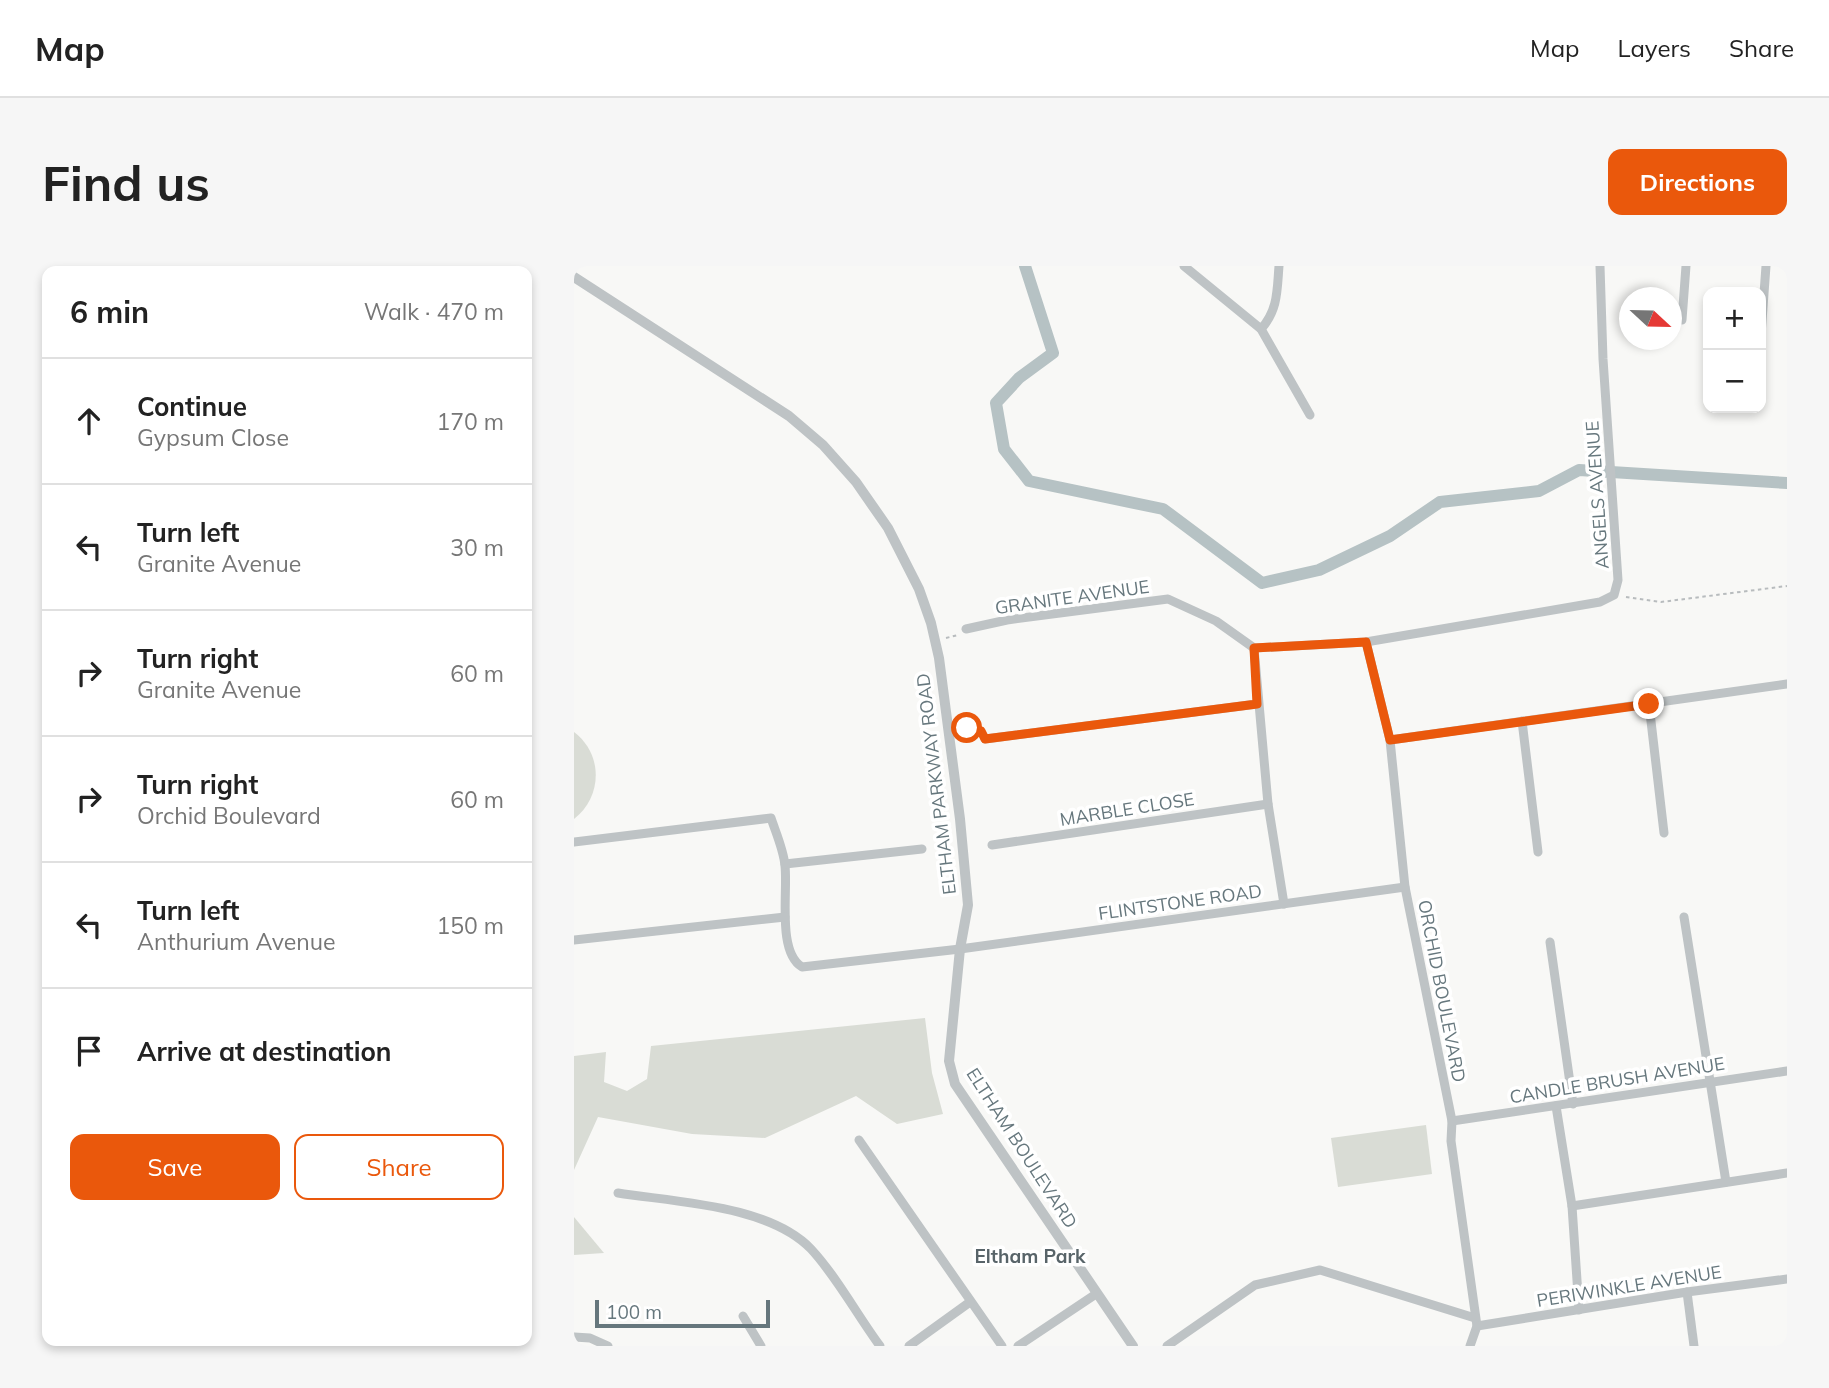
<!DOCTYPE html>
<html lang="en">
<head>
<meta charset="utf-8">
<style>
	:root { --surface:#fff; --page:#f6f6f6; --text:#222; --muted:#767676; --line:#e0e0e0; --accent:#ea580c }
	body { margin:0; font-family:Mulish,sans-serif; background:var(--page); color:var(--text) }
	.controls { position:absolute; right:21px; top:21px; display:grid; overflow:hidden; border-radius:14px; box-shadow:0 4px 10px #0003 }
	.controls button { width:63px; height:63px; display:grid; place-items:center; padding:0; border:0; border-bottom:2px solid var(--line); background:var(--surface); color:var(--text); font:35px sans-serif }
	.compass { position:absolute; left:1045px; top:21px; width:63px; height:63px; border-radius:50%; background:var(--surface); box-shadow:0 4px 10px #0003; rotate:112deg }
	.scale { position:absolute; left:21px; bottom:18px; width:175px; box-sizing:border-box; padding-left:7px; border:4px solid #66777d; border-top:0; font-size:19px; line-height:24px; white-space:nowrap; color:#66777d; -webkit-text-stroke:5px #fff; paint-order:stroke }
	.stop { position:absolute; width:21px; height:21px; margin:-16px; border:5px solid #ea580c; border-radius:50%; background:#fff }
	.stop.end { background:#ea580c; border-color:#fff; box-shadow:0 2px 7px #0008 }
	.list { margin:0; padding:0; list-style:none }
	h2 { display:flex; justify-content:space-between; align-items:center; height:91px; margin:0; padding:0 28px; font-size:30px }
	h2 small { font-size:23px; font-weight:400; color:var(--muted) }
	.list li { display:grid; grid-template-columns:46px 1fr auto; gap:21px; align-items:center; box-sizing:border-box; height:126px; padding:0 28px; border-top:2px solid var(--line) }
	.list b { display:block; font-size:26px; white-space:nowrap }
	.list p { margin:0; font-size:23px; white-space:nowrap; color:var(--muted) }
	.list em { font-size:23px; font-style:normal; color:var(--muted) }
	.actions { display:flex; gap:14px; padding:21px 28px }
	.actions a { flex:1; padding:16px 0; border:2px solid var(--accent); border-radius:14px; text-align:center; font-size:24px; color:var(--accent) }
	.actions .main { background:var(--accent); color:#fff }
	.icon { flex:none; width:38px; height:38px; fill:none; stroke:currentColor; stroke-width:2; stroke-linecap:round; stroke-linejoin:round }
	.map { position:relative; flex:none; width:1213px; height:1080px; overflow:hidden; border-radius:14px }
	header { display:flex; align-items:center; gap:42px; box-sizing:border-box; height:98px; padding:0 35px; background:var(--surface); border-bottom:2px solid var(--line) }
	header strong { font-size:33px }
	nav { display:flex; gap:38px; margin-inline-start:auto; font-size:24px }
	.intro { display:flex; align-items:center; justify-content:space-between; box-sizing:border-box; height:168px; padding:0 42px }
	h1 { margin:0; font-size:49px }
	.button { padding:18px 32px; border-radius:14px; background:var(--accent); color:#fff; font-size:24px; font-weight:700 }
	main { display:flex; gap:42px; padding:0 42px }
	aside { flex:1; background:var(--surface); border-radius:14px; box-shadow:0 4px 10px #0003 }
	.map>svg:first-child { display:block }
</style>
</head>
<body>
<header>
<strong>Map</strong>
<nav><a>Map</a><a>Layers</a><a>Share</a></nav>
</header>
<div class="intro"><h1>Find us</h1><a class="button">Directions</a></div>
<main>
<aside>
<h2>6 min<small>Walk · 470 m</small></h2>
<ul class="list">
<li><svg class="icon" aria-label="ahead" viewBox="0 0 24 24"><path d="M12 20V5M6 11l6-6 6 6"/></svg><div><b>Continue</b><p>Gypsum Close</p></div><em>170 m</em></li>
<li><svg class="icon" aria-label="left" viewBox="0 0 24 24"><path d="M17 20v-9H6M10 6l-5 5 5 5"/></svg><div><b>Turn left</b><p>Granite Avenue</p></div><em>30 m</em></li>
<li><svg class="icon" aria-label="right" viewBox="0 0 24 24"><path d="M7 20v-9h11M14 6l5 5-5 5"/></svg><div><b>Turn right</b><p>Granite Avenue</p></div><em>60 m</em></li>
<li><svg class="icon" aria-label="right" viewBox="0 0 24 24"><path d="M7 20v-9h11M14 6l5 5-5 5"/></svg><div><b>Turn right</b><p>Orchid Boulevard</p></div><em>60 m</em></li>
<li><svg class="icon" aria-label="left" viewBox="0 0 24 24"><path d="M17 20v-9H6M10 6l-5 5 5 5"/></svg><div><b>Turn left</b><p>Anthurium Avenue</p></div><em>150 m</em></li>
<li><svg class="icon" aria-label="arrive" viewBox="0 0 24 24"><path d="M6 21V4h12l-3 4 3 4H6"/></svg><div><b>Arrive at destination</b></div></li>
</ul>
<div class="actions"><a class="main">Save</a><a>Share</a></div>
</aside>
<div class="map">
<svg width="1213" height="1080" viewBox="0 0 1213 1080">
	<rect width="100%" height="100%" fill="#f8f8f6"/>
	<g fill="#d9dcd5">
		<path d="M 0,466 C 29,488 29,530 0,553 Z"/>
		<path d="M 351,752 L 358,807 L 369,848 L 323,858 L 282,830 L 191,872 L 118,868 L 24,851 L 0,904 L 0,790 L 32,786 L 30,816 L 53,825 L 73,813 L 77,780 Z"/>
		<path d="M 852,859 L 858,908 L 764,921 L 757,872 Z"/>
		<path d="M 0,951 L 30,987 L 0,989 Z"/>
	</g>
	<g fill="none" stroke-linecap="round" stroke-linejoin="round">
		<path stroke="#b6c2c4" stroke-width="12" d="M 451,0 L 479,87 L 445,112 L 422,137 L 430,183 L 455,215 L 589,243 L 688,317 L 745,304 L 816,270 L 866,236 L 965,225 L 1005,204 L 1213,217"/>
		<g stroke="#b8bcbe" stroke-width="2" stroke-dasharray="3.5 3.5" stroke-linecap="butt">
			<path d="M 1052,331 L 1087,336 L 1213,320"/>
			<path d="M 372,372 L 384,369"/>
			<path d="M 386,463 L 405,464"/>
		</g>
		<g stroke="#bec3c5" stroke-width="9">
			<path d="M 610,0 L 687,63 L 736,149"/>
			<path d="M 1108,54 L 1112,0"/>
			<path d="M 687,63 C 704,44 703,25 705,0"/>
			<path d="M 1187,69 L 1192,0"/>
			<path d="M 392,363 L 433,354 L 594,333 L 642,355 L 680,382 L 792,376 L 1026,336 L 1040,329 L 1044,314 L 1029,93 L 1026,0"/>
			<path d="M 792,376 L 816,474 L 831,621 L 878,855 L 877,875 L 903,1060 L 896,1080"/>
			<path d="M 680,382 L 694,538 L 710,638"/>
			<path d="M 1075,438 L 1090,567"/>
			<path d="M 948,455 L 964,586"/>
			<path d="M 411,473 L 683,438"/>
			<path d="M 816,474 L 1213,418"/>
			<path d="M 0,576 L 197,552 C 202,567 210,585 211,600 C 214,626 203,686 228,701 L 386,683 L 831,621"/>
			<path d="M 418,579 L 694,538"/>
			<path d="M 211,598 L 348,583"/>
			<path d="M 1110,651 L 1152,916"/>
			<path d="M 0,674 L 211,651"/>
			<path d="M 976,676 L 999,838"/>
			<path d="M 982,840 L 998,940 L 1005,1044"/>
			<path d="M 878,855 L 1213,805"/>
			<path d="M 285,874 L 428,1080"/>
			<path d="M 44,927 C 101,936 195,939 237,983 C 263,1011 283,1049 306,1080"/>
			<path d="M 998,940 L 1213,907"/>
			<path d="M 1113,1026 L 1120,1080"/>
			<path d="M 169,1050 L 187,1080"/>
			<path d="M 903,1060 L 1113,1026 L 1213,1013"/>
			<path d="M 0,1071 L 16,1072 L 34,1080"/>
			<path d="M 335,1080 L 396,1036"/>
			<path d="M 444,1080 L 522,1028"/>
			<path d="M 593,1080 L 681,1019 L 746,1004 L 901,1052"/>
		</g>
		<path stroke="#bec3c5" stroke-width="10" d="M 0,11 L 215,150 L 249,179 L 282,216 L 314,262 L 345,323 L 357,357 L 365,392 L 386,553 L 394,639 L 386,683 L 375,795 L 381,818 L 559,1080"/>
	</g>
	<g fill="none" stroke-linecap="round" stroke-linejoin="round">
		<path stroke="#ea580c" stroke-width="9" d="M 393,462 L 407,465 L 411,473 L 683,438 L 680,382 L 792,376 L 816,474 L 1075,438"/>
	</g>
	<g text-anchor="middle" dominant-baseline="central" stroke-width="7" stroke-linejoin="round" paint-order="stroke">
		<g font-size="18" fill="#66777d" stroke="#fff">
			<text transform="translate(1023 229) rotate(-94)">ANGELS AVENUE</text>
			<text transform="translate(498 331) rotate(-8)">GRANITE AVENUE</text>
			<text transform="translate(362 518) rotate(-97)">ELTHAM PARKWAY ROAD</text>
			<text transform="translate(553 543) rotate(-9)">MARBLE CLOSE</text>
			<text transform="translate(606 636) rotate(-8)">FLINTSTONE ROAD</text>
			<text transform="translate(868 725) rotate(79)">ORCHID BOULEVARD</text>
			<text transform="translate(1043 814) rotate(-9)">CANDLE BRUSH AVENUE</text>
			<text transform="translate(448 882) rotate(57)">ELTHAM BOULEVARD</text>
			<text transform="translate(1055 1020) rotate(-9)">PERIWINKLE AVENUE</text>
		</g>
		<g font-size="19" font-weight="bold" fill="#586469" stroke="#fff">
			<text x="456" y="990">Eltham Park</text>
		</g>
	</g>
</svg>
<div class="controls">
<button>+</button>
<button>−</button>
</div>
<svg class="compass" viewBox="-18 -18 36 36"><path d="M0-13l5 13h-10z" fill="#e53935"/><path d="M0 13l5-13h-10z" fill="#767676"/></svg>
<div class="scale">100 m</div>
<div class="stop" style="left:393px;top:462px"></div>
<div class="stop end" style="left:1075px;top:438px"></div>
</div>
</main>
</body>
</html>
